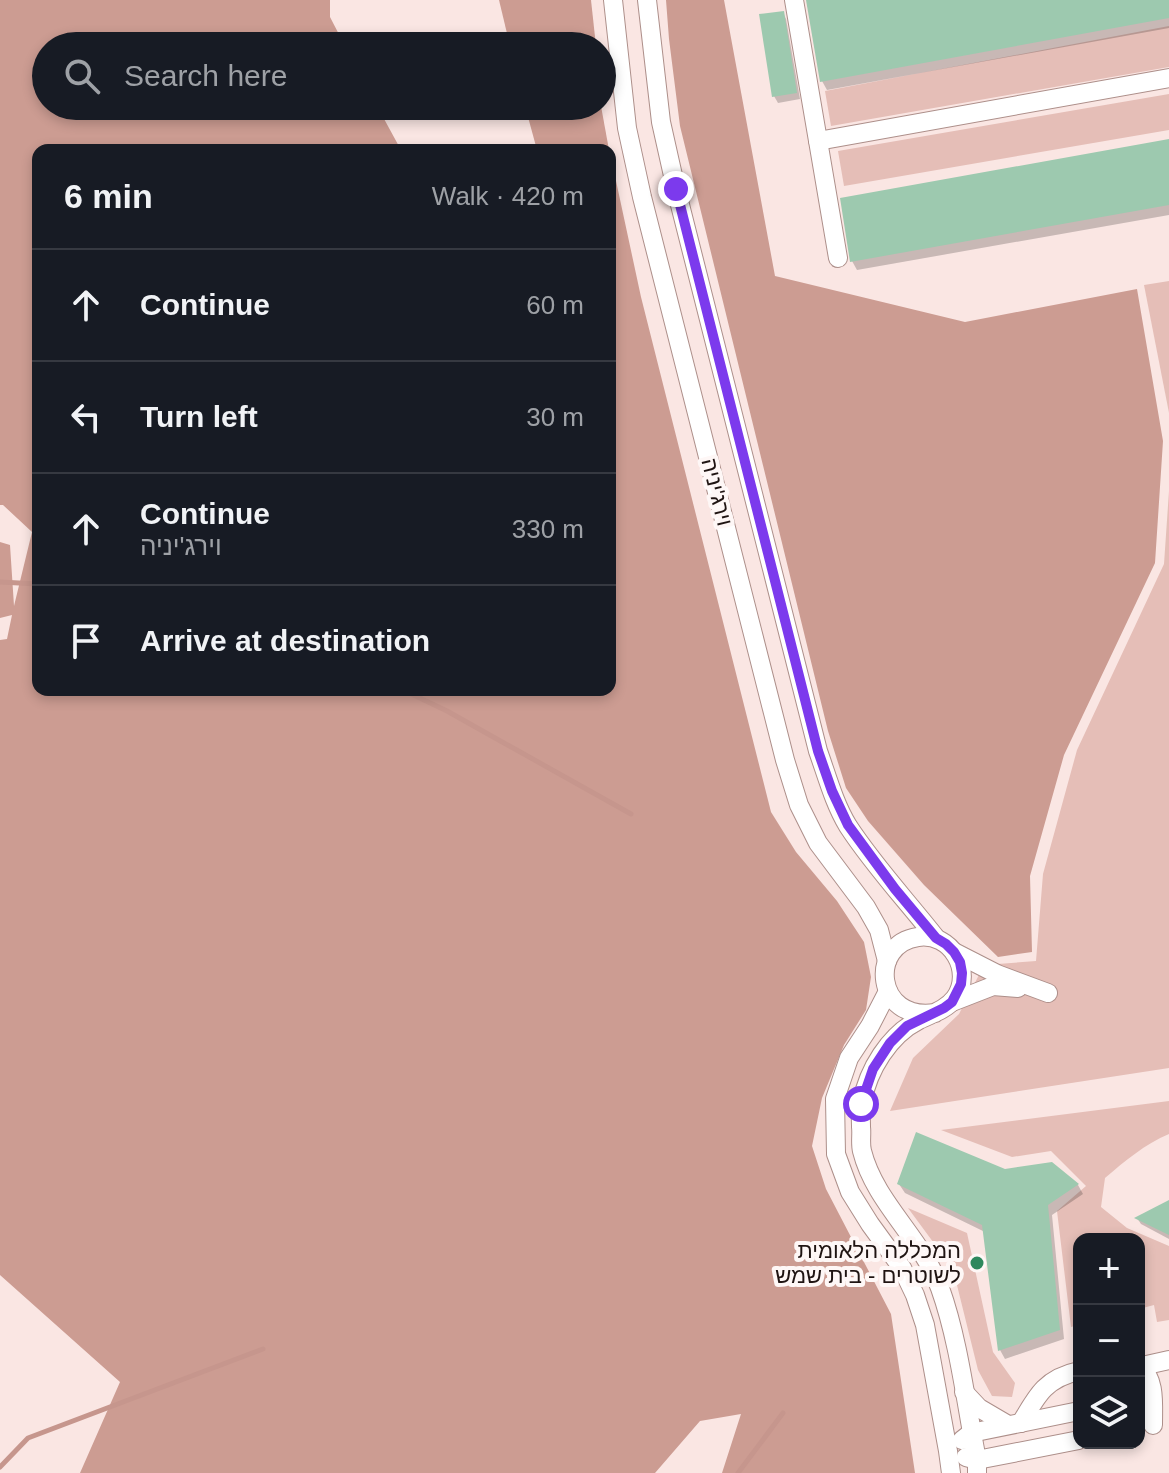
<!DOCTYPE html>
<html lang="en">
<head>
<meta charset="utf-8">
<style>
	:root { --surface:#171b24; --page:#20242c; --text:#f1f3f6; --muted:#9ea1a6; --line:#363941 }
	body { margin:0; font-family:Arial,"Noto Sans Hebrew",sans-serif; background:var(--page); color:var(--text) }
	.controls { position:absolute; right:24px; bottom:24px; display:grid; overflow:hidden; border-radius:16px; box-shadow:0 4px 12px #0003 }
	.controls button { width:72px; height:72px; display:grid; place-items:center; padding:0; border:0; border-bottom:2px solid var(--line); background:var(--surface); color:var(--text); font:40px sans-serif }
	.stop { position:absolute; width:24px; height:24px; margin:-18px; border:6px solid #7c3aed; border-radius:50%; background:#fff }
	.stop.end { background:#7c3aed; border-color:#fff; box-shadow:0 2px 8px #0008 }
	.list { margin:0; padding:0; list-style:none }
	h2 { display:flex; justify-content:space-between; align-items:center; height:104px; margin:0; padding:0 32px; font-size:34px }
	h2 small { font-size:26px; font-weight:400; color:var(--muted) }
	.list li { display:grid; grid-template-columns:52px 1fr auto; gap:24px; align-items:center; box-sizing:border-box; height:112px; padding:0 32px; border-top:2px solid var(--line) }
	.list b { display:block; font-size:30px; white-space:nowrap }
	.list p { margin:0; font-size:26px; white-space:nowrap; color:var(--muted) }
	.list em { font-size:26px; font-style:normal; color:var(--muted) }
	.icon { flex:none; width:44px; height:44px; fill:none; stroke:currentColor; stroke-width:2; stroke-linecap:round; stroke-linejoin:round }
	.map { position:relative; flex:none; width:1169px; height:1473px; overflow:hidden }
	.search { position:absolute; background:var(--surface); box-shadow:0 4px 12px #0003; left:32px; top:32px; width:584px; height:88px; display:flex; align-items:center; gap:20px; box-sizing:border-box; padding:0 28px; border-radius:44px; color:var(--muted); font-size:30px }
	.panel { position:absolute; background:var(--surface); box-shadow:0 4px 12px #0003; left:32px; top:144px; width:584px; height:552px; border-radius:16px }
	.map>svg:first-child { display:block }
</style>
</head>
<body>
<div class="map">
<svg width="1169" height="1473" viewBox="0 0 1169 1473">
	<rect width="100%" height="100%" fill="#fae6e3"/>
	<g fill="#e5beb7">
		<path d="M 1169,26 L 1169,67 L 831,126 L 825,91 Z"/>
		<path d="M 1169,94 L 1169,130 L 844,186 L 838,151 Z"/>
		<path d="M 1169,281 L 1169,413 L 1144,285 Z"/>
		<path d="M 1169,491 L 1169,1068 L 890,1111 L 913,1058 L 959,1014 L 984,965 L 1036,961 L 1043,874 L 1077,750 L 1164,564 Z"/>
		<path d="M 1169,1101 L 1169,1134 C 1145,1144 1125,1161 1105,1178 L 1101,1207 L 1127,1228 L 1169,1246 L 1169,1320 L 1157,1322 L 1154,1305 L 1139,1309 L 1139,1239 L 1079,1239 L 1079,1325 L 1071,1327 L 1057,1211 L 1086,1186 L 1051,1151 L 1012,1157 L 941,1130 Z"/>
		<path d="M 908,1208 L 967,1233 L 993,1352 L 1015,1383 L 1012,1397 L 992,1396 L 978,1370 L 953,1269 Z"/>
	</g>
	<g fill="#cc9c92">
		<path d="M 0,0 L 330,0 L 330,17 L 345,46 L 46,46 L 46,106 L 377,106 L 401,150 L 38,150 L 38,690 L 610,690 L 610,153 L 641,297 L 771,812 L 796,852 L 837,901 L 864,942 L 871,977 L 866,1010 L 844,1045 L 822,1098 L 812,1146 L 826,1189 L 891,1314 L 915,1473 L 722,1473 L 741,1414 L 700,1421 L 655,1473 L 80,1473 L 120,1382 L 0,1275 L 0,640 L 7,639 L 12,615 L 0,618 L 0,542 L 10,545 L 14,606 L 32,532 L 3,505 L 0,505 Z"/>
		<path d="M 499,0 L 591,0 L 596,46 L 510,46 Z"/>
		<path d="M 666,0 L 724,0 L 775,276 L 965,322 L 1137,289 L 1163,441 L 1155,563 L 1064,755 L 1030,876 L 1032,952 L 998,957 L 924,885 L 868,821 L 846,788 L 828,731 L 680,126 L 669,39 Z"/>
		<path d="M 525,106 L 601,106 L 609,150 L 537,150 Z"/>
	</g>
	<g fill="#0003">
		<path d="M 808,0 L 1169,0 L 1169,28 L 827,90 L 822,81 Z"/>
		<path d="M 783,13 L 786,19 L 800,99 L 778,103 L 774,96 Z"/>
		<path d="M 1169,141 L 1169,215 L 857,270 L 852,261 Z"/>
		<path d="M 1051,1164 L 1078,1185 L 1083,1194 L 1052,1215 L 1064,1339 L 1005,1359 L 1000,1350 L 985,1232 L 905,1193 L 899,1184 Z"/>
		<path d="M 1169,1202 L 1169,1239 L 1141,1224 L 1137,1218 Z"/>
	</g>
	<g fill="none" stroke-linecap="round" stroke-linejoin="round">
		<g stroke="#c6968d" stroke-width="5">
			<path d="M 0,582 L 38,584"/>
			<path d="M 403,690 L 447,711 L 631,814"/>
			<path d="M 0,1467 L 28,1438 L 263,1349"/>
			<path d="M 738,1473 L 783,1413"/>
		</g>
	</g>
	<g fill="#9dc9af">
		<path d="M 806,0 L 1169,0 L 1169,18 L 820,82 Z"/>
		<path d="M 784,11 L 797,93 L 772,97 L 759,14 Z"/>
		<path d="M 1169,139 L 1169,205 L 850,262 L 840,198 Z"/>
		<path d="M 916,1132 L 1005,1169 L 1052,1162 L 1079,1184 L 1048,1205 L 1060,1330 L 998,1351 L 982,1225 L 897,1184 Z"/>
		<path d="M 1169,1200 L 1169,1235 L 1134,1218 Z"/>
	</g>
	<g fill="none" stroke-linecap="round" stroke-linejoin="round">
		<defs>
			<g id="minor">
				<path d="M 613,0 L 627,128 L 642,197 L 785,760 L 799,805 L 818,843 L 866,907 L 879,930 L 887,961"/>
				<path d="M 647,0 L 661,122 L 676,189 L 818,751 C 827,776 834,803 848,826 C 874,866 907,901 936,938"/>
				<path d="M 794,0 L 838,258"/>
				<path d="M 818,141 L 1169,78"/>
				<path d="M 954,952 L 997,974 L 1048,993"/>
				<path d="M 888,991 L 870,1026 L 849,1058 L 835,1099 L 836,1154 L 850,1192 L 870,1224 L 902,1268 L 915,1295 L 925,1325 L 948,1451 L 951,1473"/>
				<path d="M 952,1002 L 993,986 L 1018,988"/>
				<path d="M 935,1013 C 875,1022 868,944 918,937 C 951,932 974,971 955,998 C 946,1010 931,1014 919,1020 C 889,1035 868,1070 862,1102 C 860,1110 861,1119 861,1127 C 862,1134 860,1143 862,1151 C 875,1203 922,1238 940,1288 C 959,1341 966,1404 977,1460 L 977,1473"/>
				<path d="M 1139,1364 C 1156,1380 1153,1403 1153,1425"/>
				<path d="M 1142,1366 L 1169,1360"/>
				<path d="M 964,1392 L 979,1408 L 1008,1425"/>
				<path d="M 1021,1423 C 1037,1395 1046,1378 1079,1371"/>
				<path d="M 962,1440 L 971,1433 L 1079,1411"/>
				<path d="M 966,1457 L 977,1460 L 1079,1440"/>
			</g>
		</defs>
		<use href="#minor" stroke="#ad8f8a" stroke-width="20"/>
		<use href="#minor" stroke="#fff" stroke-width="18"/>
	</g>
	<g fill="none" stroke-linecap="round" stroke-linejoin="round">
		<path stroke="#7c3aed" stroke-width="10" d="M 676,189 L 818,751 L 832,791 L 848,825 L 895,889 L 936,938 L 946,944 L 954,952 L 960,962 L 962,973 L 961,984 L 952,1002 L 944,1008 L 907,1026 L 890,1043 L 873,1069 L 861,1104"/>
	</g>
	<circle fill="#2e885d" stroke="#fef7f6" stroke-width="3" cx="977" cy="1263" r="8"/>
	<g text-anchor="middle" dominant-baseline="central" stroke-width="8" stroke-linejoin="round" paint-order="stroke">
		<g font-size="22" fill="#1f1412" stroke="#fef7f6">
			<text transform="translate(717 492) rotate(76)">וירג'יניה</text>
		</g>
		<g font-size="22" fill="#1f1412" stroke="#fef7f6" text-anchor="end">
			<text x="961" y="1250">המכללה הלאומית<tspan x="961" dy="25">לשוטרים - בית שמש</tspan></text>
		</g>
	</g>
</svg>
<div class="controls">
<button>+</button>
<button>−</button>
<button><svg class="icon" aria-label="layers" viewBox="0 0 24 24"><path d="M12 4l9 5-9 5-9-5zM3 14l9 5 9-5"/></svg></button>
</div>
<div class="stop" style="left:861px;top:1104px"></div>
<div class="stop end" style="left:676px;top:189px"></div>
<div class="search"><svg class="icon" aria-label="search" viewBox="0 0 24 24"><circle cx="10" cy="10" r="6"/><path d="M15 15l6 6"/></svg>Search here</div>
<section class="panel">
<h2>6 min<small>Walk · 420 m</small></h2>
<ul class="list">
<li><svg class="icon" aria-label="ahead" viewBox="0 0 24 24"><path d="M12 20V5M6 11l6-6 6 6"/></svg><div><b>Continue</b></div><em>60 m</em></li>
<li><svg class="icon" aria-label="left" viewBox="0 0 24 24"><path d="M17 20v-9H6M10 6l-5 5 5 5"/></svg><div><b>Turn left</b></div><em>30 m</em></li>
<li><svg class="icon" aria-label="ahead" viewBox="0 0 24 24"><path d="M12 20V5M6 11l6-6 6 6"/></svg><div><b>Continue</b><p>וירג'יניה</p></div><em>330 m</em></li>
<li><svg class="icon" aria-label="arrive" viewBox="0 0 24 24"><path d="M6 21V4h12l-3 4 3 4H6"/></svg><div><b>Arrive at destination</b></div></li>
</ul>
</section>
</div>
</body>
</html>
